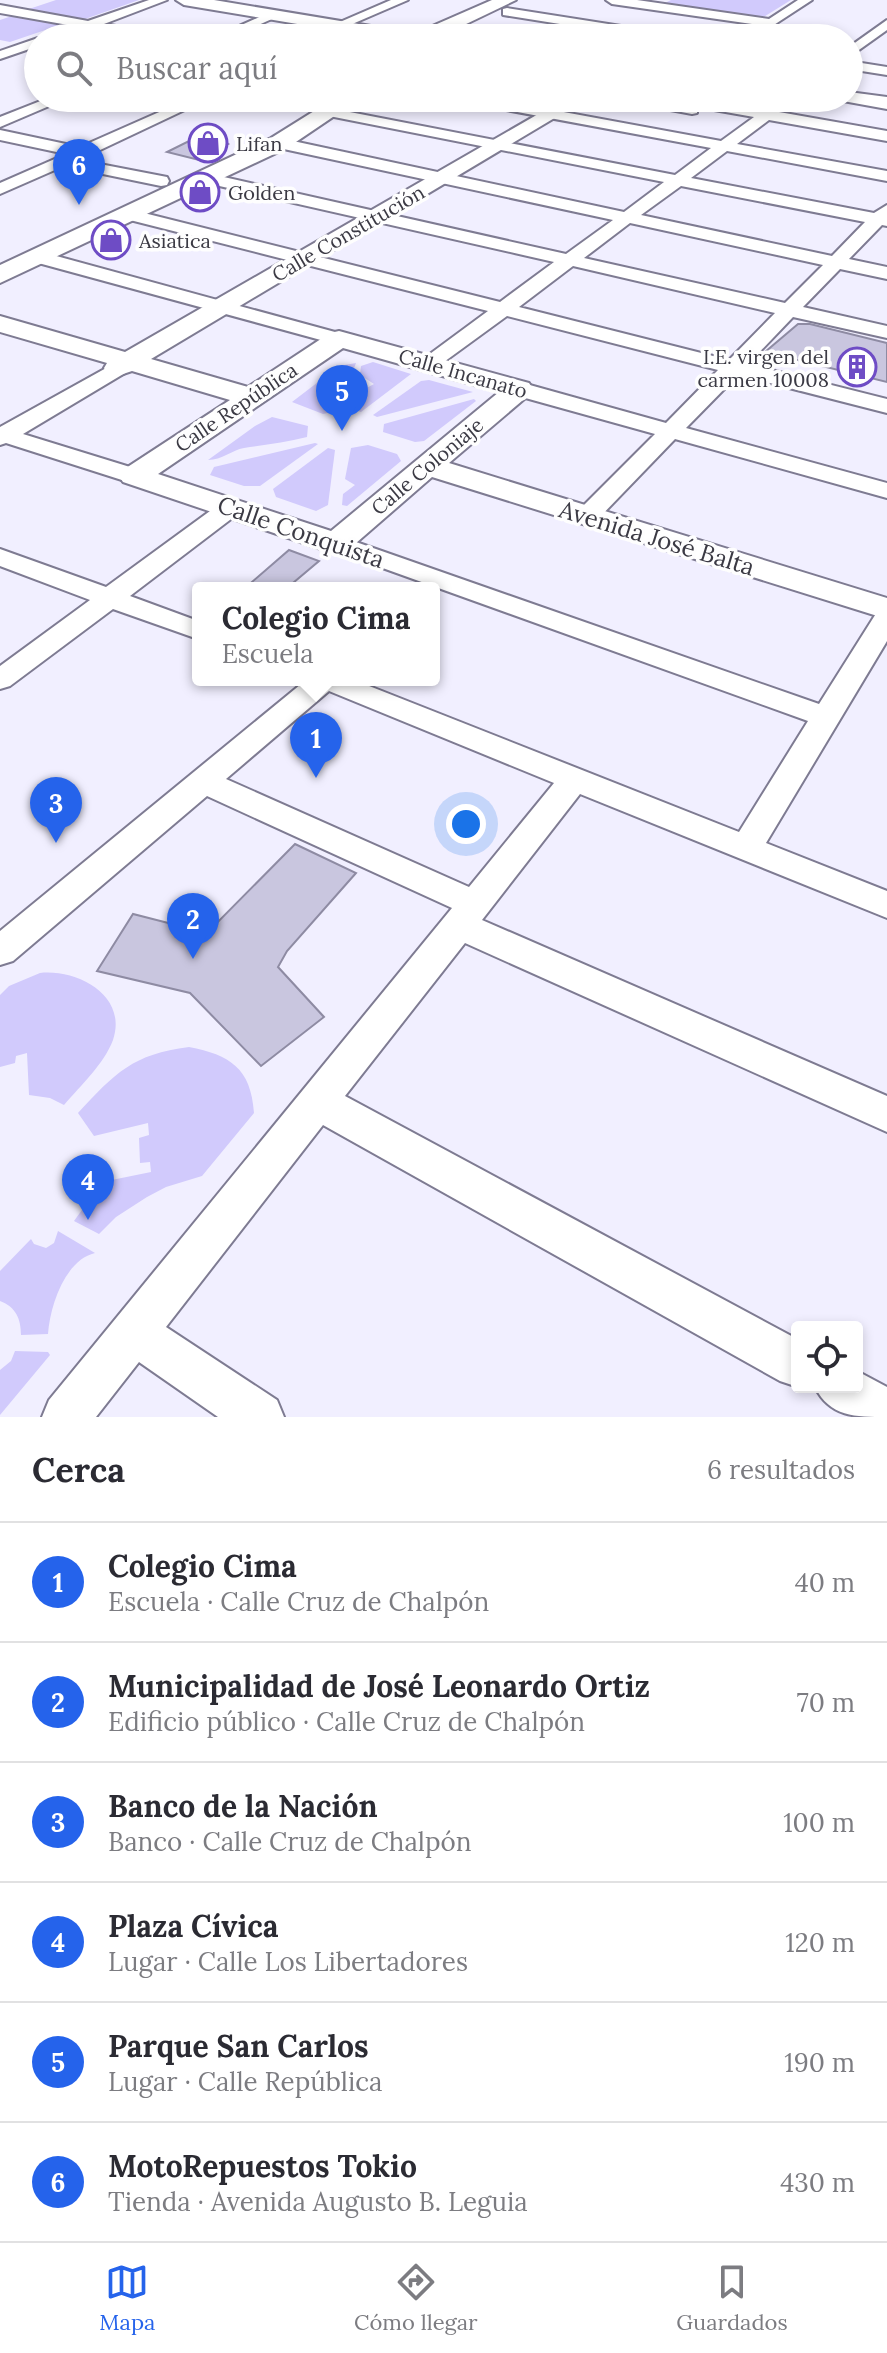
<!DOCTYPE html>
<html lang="es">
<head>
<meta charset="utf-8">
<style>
	:root { --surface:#fff; --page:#f7f7f7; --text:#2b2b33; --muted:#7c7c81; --line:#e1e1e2; --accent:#2563eb }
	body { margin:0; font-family:Lora,serif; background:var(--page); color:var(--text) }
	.controls { position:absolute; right:24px; bottom:24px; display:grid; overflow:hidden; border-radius:8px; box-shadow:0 4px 12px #0003 }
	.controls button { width:72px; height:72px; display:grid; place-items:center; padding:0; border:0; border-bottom:2px solid var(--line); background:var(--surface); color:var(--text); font:40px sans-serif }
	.you { position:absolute; left:466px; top:824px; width:28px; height:28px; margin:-20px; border:6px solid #fff; border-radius:50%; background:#1a73e8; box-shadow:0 0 0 12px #1a73e833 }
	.badge { display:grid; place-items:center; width:52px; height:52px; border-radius:50%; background:var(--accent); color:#fff; font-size:26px; font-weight:700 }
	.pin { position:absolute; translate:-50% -66px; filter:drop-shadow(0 2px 4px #0008) }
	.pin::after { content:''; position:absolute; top:42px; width:28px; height:24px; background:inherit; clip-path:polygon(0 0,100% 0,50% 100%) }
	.popup { position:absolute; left:192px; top:582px; width:248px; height:104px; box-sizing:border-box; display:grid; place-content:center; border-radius:8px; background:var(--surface); filter:drop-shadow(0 2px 6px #0005); font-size:26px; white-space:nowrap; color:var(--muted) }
	.popup b { font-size:30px; color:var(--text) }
	.popup::after { content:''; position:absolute; left:50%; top:100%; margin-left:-16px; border:16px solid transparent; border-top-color:var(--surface) }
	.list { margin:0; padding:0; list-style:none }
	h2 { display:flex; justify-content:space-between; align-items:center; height:104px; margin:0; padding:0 32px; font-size:34px }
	h2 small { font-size:26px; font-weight:400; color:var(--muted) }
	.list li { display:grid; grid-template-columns:52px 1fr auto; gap:24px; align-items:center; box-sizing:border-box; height:120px; padding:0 32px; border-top:2px solid var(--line) }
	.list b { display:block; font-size:30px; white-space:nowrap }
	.list p { margin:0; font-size:26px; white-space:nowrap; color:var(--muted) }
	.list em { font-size:26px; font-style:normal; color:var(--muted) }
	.icon { flex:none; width:44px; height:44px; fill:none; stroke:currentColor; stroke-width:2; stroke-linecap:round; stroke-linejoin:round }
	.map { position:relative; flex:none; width:887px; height:1417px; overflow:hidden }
	.search { position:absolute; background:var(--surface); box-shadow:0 4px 12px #0003; left:24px; right:24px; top:24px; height:88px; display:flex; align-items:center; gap:20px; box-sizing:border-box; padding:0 28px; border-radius:44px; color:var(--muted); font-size:30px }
	.sheet { height:824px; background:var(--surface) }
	nav { display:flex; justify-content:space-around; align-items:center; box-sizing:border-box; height:112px; border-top:2px solid var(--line); background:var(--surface); font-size:22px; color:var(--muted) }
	nav a { display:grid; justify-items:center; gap:4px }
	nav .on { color:var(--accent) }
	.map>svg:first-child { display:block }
</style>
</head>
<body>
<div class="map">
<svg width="887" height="1417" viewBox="0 0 887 1417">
	<rect width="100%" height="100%" fill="#f1efff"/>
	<g fill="#d1cafc">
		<path d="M 56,0 L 139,0 L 85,19 L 29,9 Z"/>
		<path d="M 671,0 L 791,0 L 762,18 L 663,4 Z"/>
		<path d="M 12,16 L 60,25 L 10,42 L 0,40 L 0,20 Z"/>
		<path d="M 373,362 L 411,374 L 361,412 L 348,408 L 361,391 L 374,384 L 360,375 L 361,366 Z"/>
		<path d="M 356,363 L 353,371 L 332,384 L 346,390 L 341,410 L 323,414 L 292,402 L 339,366 Z"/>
		<path d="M 429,380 L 473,392 L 377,417 L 373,415 L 421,381 Z"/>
		<path d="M 474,399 L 476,401 L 424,441 L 415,442 L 383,432 L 384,424 Z"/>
		<path d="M 272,417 L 308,426 L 307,437 C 286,442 266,445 244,448 C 232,450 222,460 208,460 L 255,426 Z"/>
		<path d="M 315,443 L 318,444 L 260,486 L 244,486 L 210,475 L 214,467 Z"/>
		<path d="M 368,445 L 397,454 L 401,461 L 347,506 L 342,505 L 343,494 L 355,485 L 345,479 L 351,448 Z"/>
		<path d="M 328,448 L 335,450 L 328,505 L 316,511 L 276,497 L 273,489 Z"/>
		<path d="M 40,973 C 77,969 128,995 113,1040 C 104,1064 81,1085 64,1105 L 50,1098 L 29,1095 L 27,1053 L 16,1056 L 15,1063 L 0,1067 L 0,995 L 9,986 Z"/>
		<path d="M 189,1047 C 230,1055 251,1068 254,1113 L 202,1176 L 166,1187 L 147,1197 L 116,1217 L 99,1234 L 74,1221 L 95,1192 L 97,1183 L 151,1172 L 150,1162 L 140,1163 L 139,1138 L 149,1135 L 148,1123 L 94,1136 L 78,1113 C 115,1073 133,1054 189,1047 Z"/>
		<path d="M 58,1231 L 95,1253 C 65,1260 50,1306 48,1334 L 21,1335 C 21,1319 16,1307 0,1301 L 0,1271 L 31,1239 L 34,1244 L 46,1248 L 54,1243 Z"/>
		<path d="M 15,1351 L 48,1352 L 50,1355 L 0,1415 L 0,1370 L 11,1361 Z"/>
	</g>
	<g fill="#c9c6df" stroke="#8e8ba3" stroke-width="2">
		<path d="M 195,138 L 226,143 L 228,144 L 199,160 L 167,152 Z"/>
		<path d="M 798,324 L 810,324 L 887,343 L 887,382 L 765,352 Z"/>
		<path d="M 289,550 L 319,561 L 287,588 L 245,588 Z"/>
		<path d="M 295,844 L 356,873 L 287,951 L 278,967 L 324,1017 L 261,1066 L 190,993 L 97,971 L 133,914 L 207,933 Z"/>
	</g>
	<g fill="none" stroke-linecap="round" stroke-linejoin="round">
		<defs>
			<g id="minor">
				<path d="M 149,0 L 167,0 L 104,24 L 164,34 L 170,38 L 142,38 L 0,13 L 0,5 L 88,21 Z"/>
				<path d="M 391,0 L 408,0 L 343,28 L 333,25 Z"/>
				<path d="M 606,0 L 637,0 L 769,19 L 798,0 L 812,0 L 757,36 L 751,32 L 759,25 L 612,4 Z"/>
				<path d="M 507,8 L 672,34 L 678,38 L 648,38 L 503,15 L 503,9 Z"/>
				<path d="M 273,11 L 283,14 L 229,38 L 212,38 Z"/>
				<path d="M 323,20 L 333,23 L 301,38 L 284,38 Z"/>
				<path d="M 887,20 L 887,30 L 849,57 L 849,47 Z"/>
				<path d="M 38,38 L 38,46 L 0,59 L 0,51 Z"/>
				<path d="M 849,61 L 887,67 L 887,75 L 849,69 Z"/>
				<path d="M 48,98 L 68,98 L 0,127 L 0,117 Z"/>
				<path d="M 191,98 L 210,98 L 79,160 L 167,177 L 169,181 L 167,185 L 161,186 L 64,166 L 0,194 L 0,183 L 66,154 L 0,140 L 0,130 L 80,147 Z"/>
				<path d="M 254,98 L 286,98 L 313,106 L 306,110 L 261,102 Z"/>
				<path d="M 456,98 L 487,98 L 721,141 L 754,117 L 697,107 L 697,113 L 692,114 L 627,102 L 620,98 L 666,101 L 664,98 L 696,98 L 763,110 L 780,98 L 796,98 L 779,112 L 887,131 L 887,141 L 769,120 L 737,144 L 887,171 L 887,181 L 727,151 L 691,178 L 874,213 L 887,205 L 887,226 L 882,225 L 849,259 L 887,267 L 887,279 L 840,269 L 803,307 L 887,326 L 887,338 L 793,317 L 748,364 L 887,399 L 887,413 L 738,375 L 686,428 L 887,483 L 887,498 L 675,439 L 596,521 L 578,521 L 574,516 L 578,511 L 655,434 L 511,394 L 508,389 L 511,384 L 519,382 L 666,423 L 718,370 L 507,316 L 437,367 L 423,367 L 419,363 L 423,359 L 488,311 L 122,218 L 119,214 L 128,209 L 500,302 L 554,262 L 206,183 L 198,178 L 206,173 L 566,254 L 613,220 L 279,148 L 271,143 L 279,138 L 624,212 L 664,182 L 329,116 L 322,112 L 329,108 L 675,175 L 711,148 L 463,102 ZM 681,186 L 865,222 L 832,256 L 641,215 ZM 630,223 L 823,265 L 785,303 L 584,258 ZM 573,266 L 775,313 L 729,360 L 519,307 Z"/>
				<path d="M 38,251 L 346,335 L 349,339 L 339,345 L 31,261 L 29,257 L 31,253 Z"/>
				<path d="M 117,362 L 128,368 L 125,373 L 23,434 L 143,471 L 146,476 L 143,481 L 125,481 L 6,443 L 0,445 L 0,427 Z"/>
				<path d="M 230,501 L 239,503 L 242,508 L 239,513 L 130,596 L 198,621 L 198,639 L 113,609 L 10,686 L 0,689 L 0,666 L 90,600 L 0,566 L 0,549 L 106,587 L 221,503 Z"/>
				<path d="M 336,535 L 819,704 L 877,612 L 887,610 L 887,641 L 766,843 L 887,891 L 887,918 L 580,794 L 482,920 L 887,1096 L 887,1132 L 465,943 L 345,1096 L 797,1339 L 798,1387 L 780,1381 L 323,1125 L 166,1327 L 277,1400 L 284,1417 L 218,1417 L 139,1362 L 96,1417 L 42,1417 L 49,1400 L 452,908 L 207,796 L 13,961 L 0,965 L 0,931 L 306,680 L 354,680 L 739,832 L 808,721 L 327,548 L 323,543 L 327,538 ZM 329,691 L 554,783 L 469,887 L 226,779 Z"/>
				<path d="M 857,1371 L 887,1387 L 887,1417 C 855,1417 830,1417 815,1387 L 857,1387 Z"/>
			</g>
			<g id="tertiary">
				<path d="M 849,92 L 887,97 L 887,109 L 843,101 L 841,98 L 849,98 Z"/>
				<path d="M 566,98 L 588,98 L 151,359 L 248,387 L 330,333 L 339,331 L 529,383 L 533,389 L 529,395 L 449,463 L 887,598 L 887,619 L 432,477 L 348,550 L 336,553 L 324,550 L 123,482 L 119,476 L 123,470 L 230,400 L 132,371 L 117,376 L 107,374 L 104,368 L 107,363 L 0,332 L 0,316 L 125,352 ZM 343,348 L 499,392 L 331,531 L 158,474 Z"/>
			</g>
			<path id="secondary" d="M 176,0 L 214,0 L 413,33 L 422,38 L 381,38 L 184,5 Z"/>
			<g id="primary">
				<path d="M 492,0 L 516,0 L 437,38 L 412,38 L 414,34 Z"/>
				<path d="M 335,98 L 361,98 L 287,148 L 0,283 L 0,265 L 271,138 Z"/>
			</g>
		</defs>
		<use href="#minor" stroke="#7e7b92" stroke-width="4"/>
		<use href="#tertiary" stroke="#7e7b92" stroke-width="4"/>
		<use href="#secondary" stroke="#7e7b92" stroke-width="4"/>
		<use href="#primary" stroke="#7e7b92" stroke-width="4"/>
		<use href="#minor" fill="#fff" fill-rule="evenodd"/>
		<use href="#tertiary" fill="#fff" fill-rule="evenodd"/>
		<use href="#secondary" fill="#fff" fill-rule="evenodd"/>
		<use href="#primary" fill="#fff" fill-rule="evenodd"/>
	</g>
	<defs>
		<symbol id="shop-ring" viewBox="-11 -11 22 22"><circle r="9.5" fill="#fefefe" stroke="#6e4cc5" stroke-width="1.5"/><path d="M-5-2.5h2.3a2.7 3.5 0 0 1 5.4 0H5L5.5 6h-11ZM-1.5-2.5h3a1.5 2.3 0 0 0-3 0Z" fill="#6e4cc5"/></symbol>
		<symbol id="building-ring" viewBox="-11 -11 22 22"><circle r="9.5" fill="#fefefe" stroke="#6e4cc5" stroke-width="1.5"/><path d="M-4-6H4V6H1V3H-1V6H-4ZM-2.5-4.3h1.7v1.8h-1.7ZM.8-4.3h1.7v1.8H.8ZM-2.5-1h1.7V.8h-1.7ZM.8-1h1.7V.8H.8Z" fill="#6e4cc5"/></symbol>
	</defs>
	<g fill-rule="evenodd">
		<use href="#shop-ring" x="186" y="121" width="44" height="44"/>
		<use href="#shop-ring" x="178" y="170" width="44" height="44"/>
		<use href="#shop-ring" x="89" y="218" width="44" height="44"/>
		<use href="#building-ring" x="835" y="345" width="44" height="44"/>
	</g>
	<g text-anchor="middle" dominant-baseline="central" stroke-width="7" stroke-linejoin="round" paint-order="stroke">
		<g font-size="20" fill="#3b3a44" stroke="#fefefe" text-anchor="start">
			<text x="236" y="143">Lifan</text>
			<text x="228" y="192">Golden</text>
			<text x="139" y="240">Asiatica</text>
			<text x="829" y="356" text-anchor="end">I.E. virgen del<tspan x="829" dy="23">carmen 10008</tspan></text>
		</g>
		<g font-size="20" fill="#3b3a44" stroke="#fefefe">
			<text transform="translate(348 233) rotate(-30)">Calle Constitución</text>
			<text transform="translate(463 373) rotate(16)">Calle Incanato</text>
			<text transform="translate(236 407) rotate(-34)">Calle República</text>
			<text transform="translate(427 466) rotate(-40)">Calle Coloniaje</text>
		</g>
		<g font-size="24" fill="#3b3a44" stroke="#fefefe">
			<text transform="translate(301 532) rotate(19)">Calle Conquista</text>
			<text transform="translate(657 538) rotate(17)">Avenida José Balta</text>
		</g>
	</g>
</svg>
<div class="controls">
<button><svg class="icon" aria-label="locate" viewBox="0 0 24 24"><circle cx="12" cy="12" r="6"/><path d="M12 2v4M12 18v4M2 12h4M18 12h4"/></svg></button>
</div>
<div class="you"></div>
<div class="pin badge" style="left:316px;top:778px">1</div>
<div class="popup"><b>Colegio Cima</b>Escuela</div>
<div class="pin badge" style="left:193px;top:959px">2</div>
<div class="pin badge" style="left:56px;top:843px">3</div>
<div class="pin badge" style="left:88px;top:1220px">4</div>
<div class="pin badge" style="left:342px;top:431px">5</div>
<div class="pin badge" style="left:79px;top:205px">6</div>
<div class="search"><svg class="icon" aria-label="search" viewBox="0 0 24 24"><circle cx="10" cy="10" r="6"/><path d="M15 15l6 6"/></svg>Buscar aquí</div>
</div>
<section class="sheet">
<h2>Cerca<small>6 resultados</small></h2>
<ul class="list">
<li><span class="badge">1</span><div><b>Colegio Cima</b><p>Escuela · Calle Cruz de Chalpón</p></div><em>40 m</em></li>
<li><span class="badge">2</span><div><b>Municipalidad de José Leonardo Ortiz</b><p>Edificio público · Calle Cruz de Chalpón</p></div><em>70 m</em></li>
<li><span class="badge">3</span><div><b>Banco de la Nación</b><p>Banco · Calle Cruz de Chalpón</p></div><em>100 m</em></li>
<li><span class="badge">4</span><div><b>Plaza Cívica</b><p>Lugar · Calle Los Libertadores</p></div><em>120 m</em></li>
<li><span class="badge">5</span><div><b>Parque San Carlos</b><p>Lugar · Calle República</p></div><em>190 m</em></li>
<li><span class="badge">6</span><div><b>MotoRepuestos Tokio</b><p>Tienda · Avenida Augusto B. Leguia</p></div><em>430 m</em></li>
</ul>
</section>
<nav>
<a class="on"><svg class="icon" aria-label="map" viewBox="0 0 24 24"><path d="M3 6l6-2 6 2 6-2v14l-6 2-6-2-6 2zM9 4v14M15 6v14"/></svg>Mapa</a>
<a><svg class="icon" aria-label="directions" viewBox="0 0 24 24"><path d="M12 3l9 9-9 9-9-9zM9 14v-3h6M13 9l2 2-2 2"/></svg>Cómo llegar</a>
<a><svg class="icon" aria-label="saved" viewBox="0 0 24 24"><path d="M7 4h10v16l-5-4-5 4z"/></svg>Guardados</a>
</nav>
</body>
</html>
